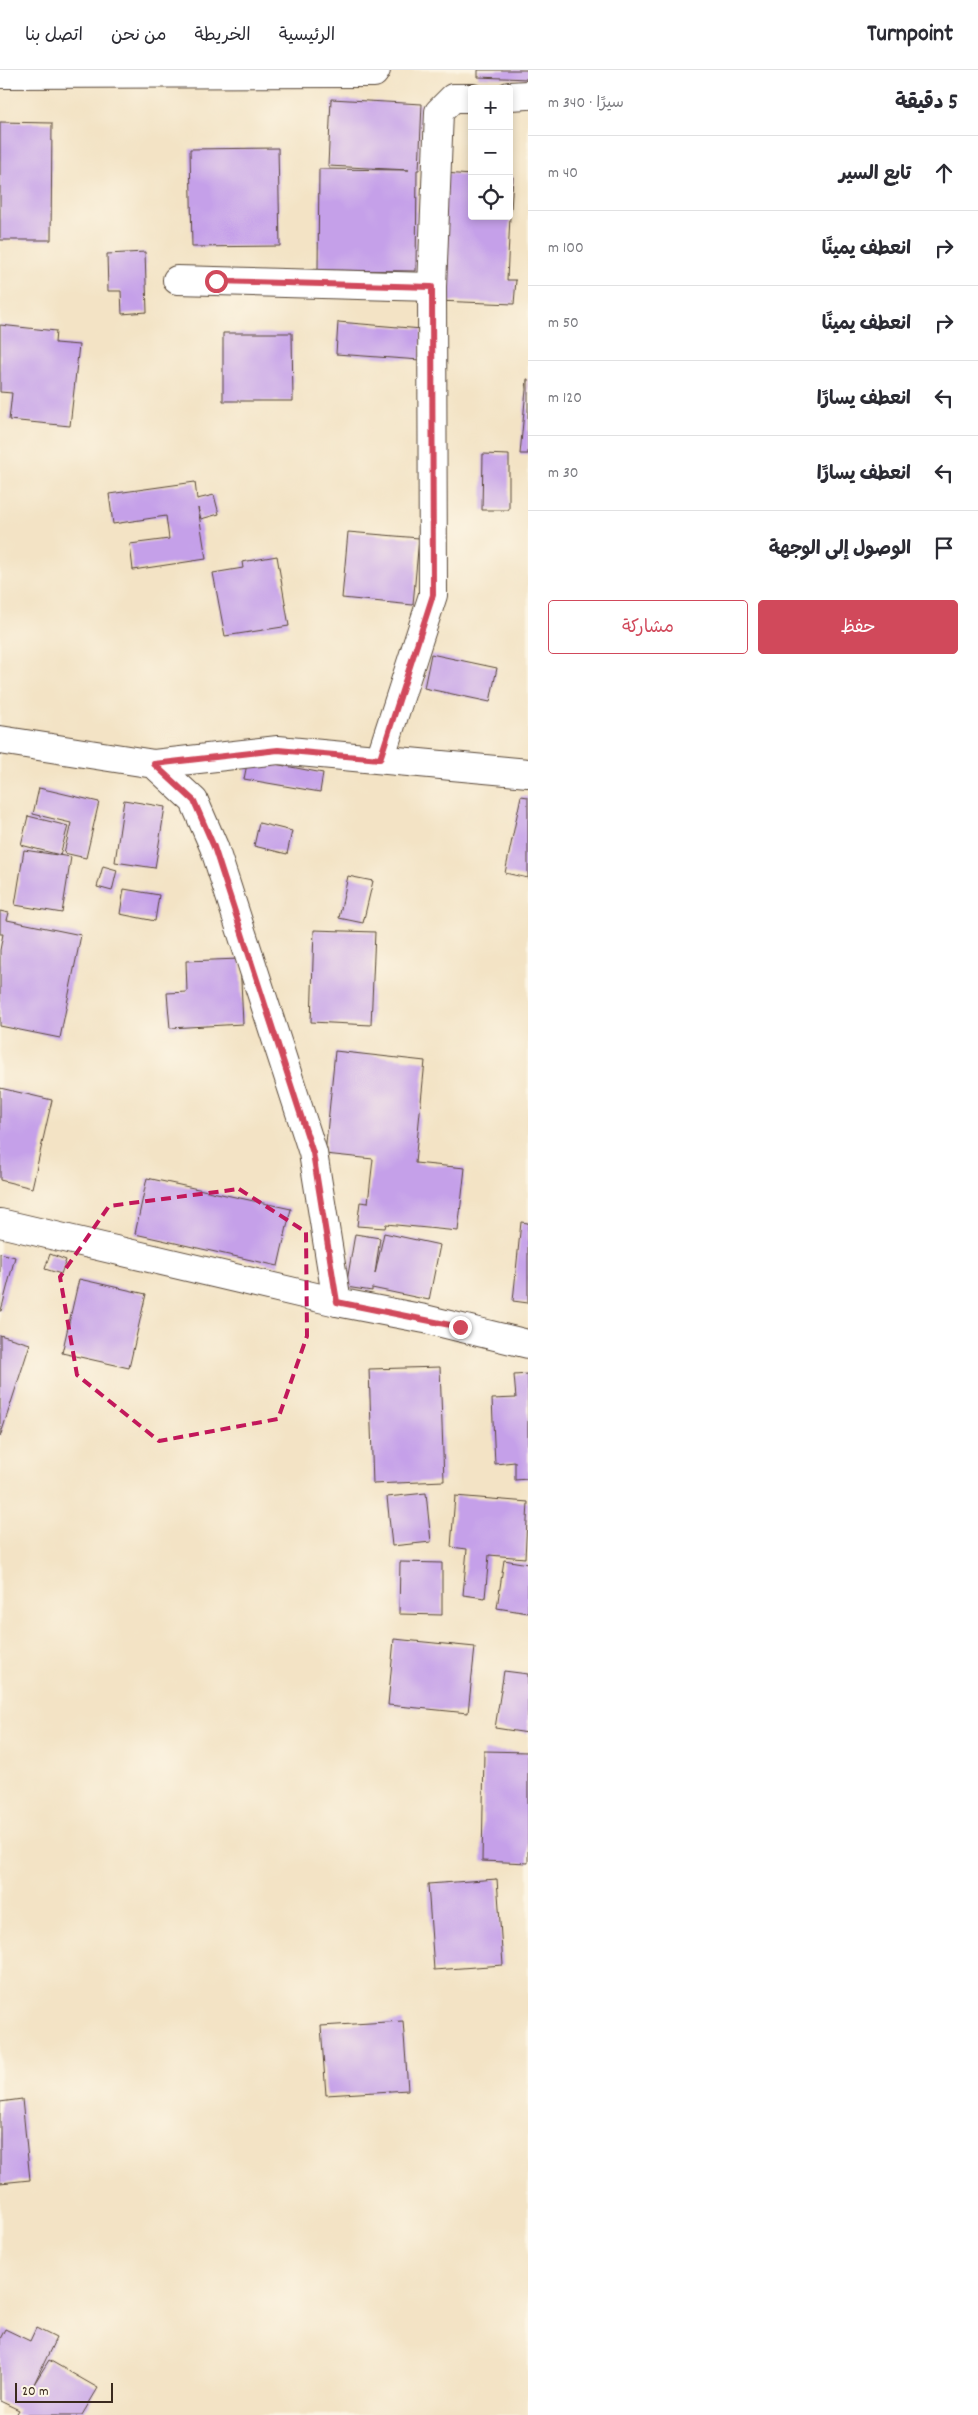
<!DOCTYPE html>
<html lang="ar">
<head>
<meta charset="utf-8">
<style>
	:root { --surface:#fff; --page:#f7f7f7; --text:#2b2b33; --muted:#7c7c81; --line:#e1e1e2; --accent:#d1495b }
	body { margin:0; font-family:Dekko,"Playpen Sans Arabic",sans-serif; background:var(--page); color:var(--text); direction:rtl }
	.controls { position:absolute; right:15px; top:15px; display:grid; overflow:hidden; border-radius:5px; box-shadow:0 2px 8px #0003 }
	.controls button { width:45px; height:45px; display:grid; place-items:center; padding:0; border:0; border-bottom:1px solid var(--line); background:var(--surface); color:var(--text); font:25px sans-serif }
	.scale { position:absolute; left:15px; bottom:12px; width:98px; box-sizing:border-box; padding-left:5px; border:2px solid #3b2a1e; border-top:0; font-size:14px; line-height:18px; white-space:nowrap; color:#3b2a1e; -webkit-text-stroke:4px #fcf5e5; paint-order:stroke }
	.stop { position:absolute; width:15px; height:15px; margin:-11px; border:4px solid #d1495b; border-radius:50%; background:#fff }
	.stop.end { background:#d1495b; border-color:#fff; box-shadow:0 1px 5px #0008 }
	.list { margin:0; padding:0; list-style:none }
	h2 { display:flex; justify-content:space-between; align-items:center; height:65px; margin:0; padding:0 20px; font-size:21px }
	h2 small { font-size:16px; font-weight:400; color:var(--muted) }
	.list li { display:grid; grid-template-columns:32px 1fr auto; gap:15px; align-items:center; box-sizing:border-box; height:75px; padding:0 20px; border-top:1px solid var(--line) }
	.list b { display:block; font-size:19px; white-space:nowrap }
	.list em { font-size:16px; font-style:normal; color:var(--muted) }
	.actions { display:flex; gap:10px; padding:15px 20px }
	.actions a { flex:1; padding:11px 0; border:1px solid var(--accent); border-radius:5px; text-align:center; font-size:18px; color:var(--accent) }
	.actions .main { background:var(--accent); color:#fff }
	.icon { flex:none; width:28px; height:28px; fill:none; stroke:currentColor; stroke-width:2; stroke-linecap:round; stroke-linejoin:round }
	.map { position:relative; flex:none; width:528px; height:2345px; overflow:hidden; direction:ltr }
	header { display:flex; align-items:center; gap:30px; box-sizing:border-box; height:70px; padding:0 25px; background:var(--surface); border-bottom:1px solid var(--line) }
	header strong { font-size:24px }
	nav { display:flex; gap:28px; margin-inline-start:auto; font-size:18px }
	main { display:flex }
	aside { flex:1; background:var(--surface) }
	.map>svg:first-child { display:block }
</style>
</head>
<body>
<header>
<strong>Turnpoint</strong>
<nav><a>الرئيسية</a><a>الخريطة</a><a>من نحن</a><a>اتصل بنا</a></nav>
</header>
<main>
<aside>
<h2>5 دقيقة<small>سيرًا · 340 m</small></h2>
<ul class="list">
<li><svg class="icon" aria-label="ahead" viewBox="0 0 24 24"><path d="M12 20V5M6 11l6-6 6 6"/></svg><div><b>تابع السير</b></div><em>40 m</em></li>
<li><svg class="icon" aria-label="right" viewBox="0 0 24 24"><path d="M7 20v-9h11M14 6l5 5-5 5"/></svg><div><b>انعطف يمينًا</b></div><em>100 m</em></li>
<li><svg class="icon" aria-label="right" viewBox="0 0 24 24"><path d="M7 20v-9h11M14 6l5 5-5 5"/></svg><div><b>انعطف يمينًا</b></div><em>50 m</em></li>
<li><svg class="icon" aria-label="left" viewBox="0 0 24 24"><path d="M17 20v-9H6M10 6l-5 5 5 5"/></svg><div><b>انعطف يسارًا</b></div><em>120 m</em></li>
<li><svg class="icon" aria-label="left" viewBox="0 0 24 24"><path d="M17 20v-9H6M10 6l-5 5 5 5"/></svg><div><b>انعطف يسارًا</b></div><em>30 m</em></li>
<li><svg class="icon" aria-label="arrive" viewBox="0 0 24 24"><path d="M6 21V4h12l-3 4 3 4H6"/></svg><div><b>الوصول إلى الوجهة</b></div></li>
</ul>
<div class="actions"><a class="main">حفظ</a><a>مشاركة</a></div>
</aside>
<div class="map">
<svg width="528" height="2345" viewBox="0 0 528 2345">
	<rect width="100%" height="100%" fill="#fcf5e5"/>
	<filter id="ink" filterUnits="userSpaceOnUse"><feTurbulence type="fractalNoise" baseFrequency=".02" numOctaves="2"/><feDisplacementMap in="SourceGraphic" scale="10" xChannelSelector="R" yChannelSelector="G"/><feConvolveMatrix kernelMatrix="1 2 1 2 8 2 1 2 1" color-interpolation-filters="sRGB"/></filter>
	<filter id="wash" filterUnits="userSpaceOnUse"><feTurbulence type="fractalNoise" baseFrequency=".0096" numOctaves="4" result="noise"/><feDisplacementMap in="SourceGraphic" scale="20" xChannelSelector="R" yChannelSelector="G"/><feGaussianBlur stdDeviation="1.12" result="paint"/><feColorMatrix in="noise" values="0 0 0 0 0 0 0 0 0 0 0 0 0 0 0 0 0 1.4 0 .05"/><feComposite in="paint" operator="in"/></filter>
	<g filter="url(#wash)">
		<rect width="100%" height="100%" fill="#f3e3c5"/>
		<g id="blocks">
			<g fill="#c5a0e9">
				<path d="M 478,0 L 528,0 L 528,9 L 478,7 Z"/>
				<path d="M 331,29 L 422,34 L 419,100 L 417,100 L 416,201 L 318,200 L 319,99 L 409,100 L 328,96 Z"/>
				<path d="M 0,52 L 52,53 L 51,170 L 0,170 Z"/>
				<path d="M 278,78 L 280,176 L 192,177 L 190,79 Z"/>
				<path d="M 444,103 L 472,105 L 472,146 L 510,146 L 507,210 L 516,210 L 514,234 L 437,231 Z"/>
				<path d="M 509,106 L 513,107 L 511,141 L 509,140 Z"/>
				<path d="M 145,182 L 147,242 L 122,244 L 121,221 L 108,221 L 107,184 Z"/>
				<path d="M 338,252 L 422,259 L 420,290 L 336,284 Z"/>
				<path d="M 0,255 L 56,261 L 55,273 L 79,275 L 70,356 L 9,350 L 12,323 L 0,322 Z"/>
				<path d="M 223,263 L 292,263 L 293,331 L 223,331 Z"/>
				<path d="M 527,309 L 528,309 L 528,384 L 520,384 Z"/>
				<path d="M 483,384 L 509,385 L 509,440 L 482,440 Z"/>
				<path d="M 195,412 L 197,429 L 214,425 L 219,444 L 201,449 L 198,438 L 206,489 L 133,500 L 130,474 L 169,469 L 166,446 L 113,454 L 109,424 Z"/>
				<path d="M 348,462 L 419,468 L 413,535 L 342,528 Z"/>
				<path d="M 277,486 L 289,556 L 225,566 L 213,503 L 243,498 L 242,492 Z"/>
				<path d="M 431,584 L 497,598 L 490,632 L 424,618 Z"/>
				<path d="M 248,689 L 323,703 L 320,722 L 244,709 Z"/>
				<path d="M 39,718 L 99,732 L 86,788 L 64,783 L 71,753 L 33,744 Z"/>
				<path d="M 521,726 L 528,727 L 528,808 L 505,803 Z"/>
				<path d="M 124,730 L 165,737 L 155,798 L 115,792 Z"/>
				<path d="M 28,746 L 68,756 L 60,785 L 21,775 Z"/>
				<path d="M 259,753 L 292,761 L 287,784 L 254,776 Z"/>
				<path d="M 24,780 L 71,787 L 62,843 L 15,835 Z"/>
				<path d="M 103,796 L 117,800 L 112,821 L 97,817 Z"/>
				<path d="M 348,806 L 373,811 L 363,853 L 339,848 Z"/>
				<path d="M 124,819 L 159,825 L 155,851 L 120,844 Z"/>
				<path d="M 0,841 L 9,843 L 7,850 L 81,865 L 60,968 L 0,956 L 0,880 L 3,864 L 0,864 Z"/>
				<path d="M 314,860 L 375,862 L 371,955 L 311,952 Z"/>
				<path d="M 240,889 L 243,954 L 170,958 L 167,923 L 187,922 L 186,891 Z"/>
				<path d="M 335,981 L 425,991 L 415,1093 L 465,1098 L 458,1161 L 386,1154 L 385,1158 L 357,1156 L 360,1132 L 368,1133 L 373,1089 L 325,1084 Z"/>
				<path d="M 0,1018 L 52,1030 L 32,1118 L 0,1110 Z"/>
				<path d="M 147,1108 L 291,1139 L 278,1196 L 135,1164 Z"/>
				<path d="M 521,1152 L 528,1153 L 528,1233 L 513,1231 Z"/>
				<path d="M 384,1163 L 440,1175 L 429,1230 L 372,1218 L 372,1221 L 346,1217 L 355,1164 L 380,1168 L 375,1204 Z"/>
				<path d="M 0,1183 L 15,1187 L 1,1241 L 0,1241 Z"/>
				<path d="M 50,1184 L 66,1190 L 61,1204 L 45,1199 Z"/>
				<path d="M 79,1209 L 146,1224 L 129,1298 L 62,1283 Z"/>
				<path d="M 0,1265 L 30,1274 L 0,1367 Z"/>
				<path d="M 440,1297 L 444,1411 L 373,1414 L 369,1299 Z"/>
				<path d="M 528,1304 L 528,1409 L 515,1410 L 515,1392 L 495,1394 L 492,1329 L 516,1328 L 514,1305 Z"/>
				<path d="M 426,1423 L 431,1472 L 392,1476 L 387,1427 Z"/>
				<path d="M 455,1426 L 528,1432 L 525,1488 L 489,1485 L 485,1528 L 463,1525 L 467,1479 L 451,1477 Z"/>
				<path d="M 504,1490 L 528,1494 L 528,1543 L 497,1538 Z"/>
				<path d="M 400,1492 L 442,1493 L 442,1545 L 399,1544 Z"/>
				<path d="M 394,1569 L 475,1577 L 468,1643 L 388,1635 Z"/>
				<path d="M 504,1601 L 528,1604 L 528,1663 L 495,1658 Z"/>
				<path d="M 484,1681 L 528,1682 L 528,1793 L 482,1791 Z"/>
				<path d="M 497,1809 L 503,1895 L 434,1900 L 428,1814 Z"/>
				<path d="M 403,1951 L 408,2020 L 326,2025 L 321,1956 Z"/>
				<path d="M 22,2029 L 30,2110 L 0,2113 L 0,2032 Z"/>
				<path d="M 36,2258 L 56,2268 L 34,2314 L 49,2290 L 98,2318 L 82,2345 L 16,2345 L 19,2340 L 0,2331 L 0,2269 L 5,2259 L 30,2271 Z"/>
			</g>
		</g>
	</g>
	<g filter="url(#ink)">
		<use href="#blocks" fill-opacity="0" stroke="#574637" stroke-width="1"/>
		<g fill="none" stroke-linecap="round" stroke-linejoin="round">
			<defs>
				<g id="minor">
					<path d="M 0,4 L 374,3 L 376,0"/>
					<path d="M 509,26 L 528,25"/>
					<path d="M 177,210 L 432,217"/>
					<path d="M 0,670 L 154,694 L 194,731 L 214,777 L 313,1083 L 337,1232 L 425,1249 L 528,1274"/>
					<path d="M 380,689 L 433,525 L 432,217 L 439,42 L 453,28 L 472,28"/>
					<path d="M 154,694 L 278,680 L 528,703"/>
					<path d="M 0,1153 L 337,1232"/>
				</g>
			</defs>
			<use href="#minor" stroke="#574637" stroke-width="30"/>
			<use href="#minor" stroke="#fff" stroke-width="28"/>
		</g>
	</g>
	<g fill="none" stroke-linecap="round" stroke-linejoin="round" filter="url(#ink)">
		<path stroke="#d1495b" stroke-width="6" d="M 216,211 L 432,217 L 433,525 L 380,689 L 278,680 L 154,694 L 194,731 L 214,777 L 313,1083 L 337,1232 L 460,1257"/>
	</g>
	<path fill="none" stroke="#c2185b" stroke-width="4" stroke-dasharray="10 6" stroke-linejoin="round" d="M 239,1119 L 306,1162 L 307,1266 L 278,1349 L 159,1371 L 77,1305 L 60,1207 L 109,1136 Z"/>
</svg>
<div class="controls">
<button>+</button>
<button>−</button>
<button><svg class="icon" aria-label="locate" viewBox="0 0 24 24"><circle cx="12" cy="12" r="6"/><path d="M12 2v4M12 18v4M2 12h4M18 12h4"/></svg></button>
</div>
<div class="scale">20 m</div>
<div class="stop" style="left:216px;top:211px"></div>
<div class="stop end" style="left:460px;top:1257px"></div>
</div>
</main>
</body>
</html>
